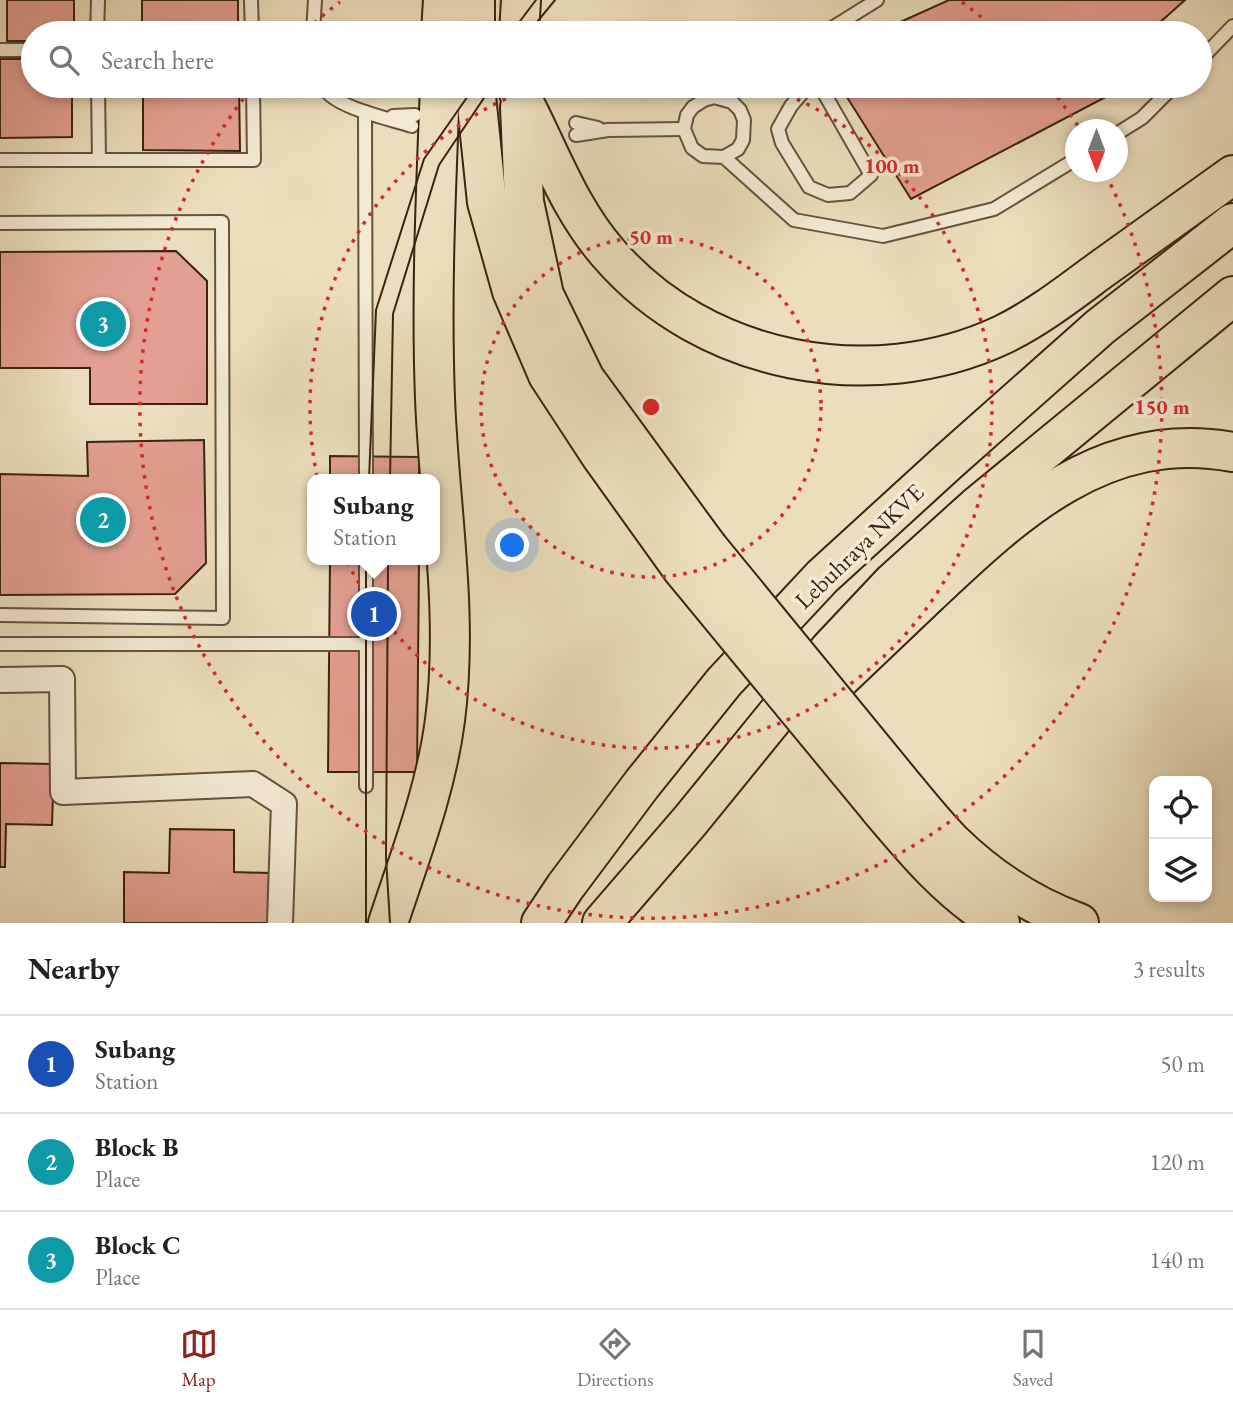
<!DOCTYPE html>
<html lang="en">
<head>
<meta charset="utf-8">
<style>
	:root { --surface:#fff; --page:#f2f2f2; --text:#222; --muted:#767676; --line:#e0e0e0; --accent:#8f2418 }
	body { margin:0; font-family:"EB Garamond",serif; background:var(--page); color:var(--text) }
	.controls { position:absolute; right:21px; bottom:21px; display:grid; overflow:hidden; border-radius:14px; box-shadow:0 4px 10px #0003 }
	.controls button { width:63px; height:63px; display:grid; place-items:center; padding:0; border:0; border-bottom:2px solid var(--line); background:var(--surface); color:var(--text); font:35px sans-serif }
	.compass { position:absolute; left:1065px; top:119px; width:63px; height:63px; border-radius:50%; background:var(--surface); box-shadow:0 4px 10px #0003; rotate:180deg }
	.you { position:absolute; left:513px; top:546px; width:24px; height:24px; margin:-18px; border:5px solid #fff; border-radius:50%; background:#1a73e8; box-shadow:0 0 0 10px #1a73e833 }
	.badge { display:grid; place-items:center; width:46px; height:46px; border-radius:50%; background:var(--accent); color:#fff; font-size:23px; font-weight:700 }
	.pin { position:absolute; translate:-50% -50%; border:4px solid #fff; box-shadow:0 2px 7px #0006 }
	.popup { position:absolute; left:307px; top:474px; width:133px; height:91px; box-sizing:border-box; display:grid; place-content:center; border-radius:14px; background:var(--surface); filter:drop-shadow(0 2px 5px #0005); font-size:23px; white-space:nowrap; color:var(--muted) }
	.popup b { font-size:26px; color:var(--text) }
	.popup::after { content:''; position:absolute; left:50%; top:100%; margin-left:-14px; border:14px solid transparent; border-top-color:var(--surface) }
	.list { margin:0; padding:0; list-style:none }
	h2 { display:flex; justify-content:space-between; align-items:center; height:91px; margin:0; padding:0 28px; font-size:30px }
	h2 small { font-size:23px; font-weight:400; color:var(--muted) }
	.list li { display:grid; grid-template-columns:46px 1fr auto; gap:21px; align-items:center; box-sizing:border-box; height:98px; padding:0 28px; border-top:2px solid var(--line) }
	.list b { display:block; font-size:26px; white-space:nowrap }
	.list p { margin:0; font-size:23px; white-space:nowrap; color:var(--muted) }
	.list em { font-size:23px; font-style:normal; color:var(--muted) }
	.icon { flex:none; width:38px; height:38px; fill:none; stroke:currentColor; stroke-width:2; stroke-linecap:round; stroke-linejoin:round }
	.map { position:relative; flex:none; width:1233px; height:923px; overflow:hidden }
	.search { position:absolute; background:var(--surface); box-shadow:0 4px 10px #0003; left:21px; right:21px; top:21px; height:77px; display:flex; align-items:center; gap:18px; box-sizing:border-box; padding:0 24px; border-radius:38px; color:var(--muted); font-size:26px }
	.sheet { height:385px; background:var(--surface) }
	nav { display:flex; justify-content:space-around; align-items:center; box-sizing:border-box; height:98px; border-top:2px solid var(--line); background:var(--surface); font-size:19px; color:var(--muted) }
	nav a { display:grid; justify-items:center; gap:4px }
	nav .on { color:var(--accent) }
	.map>svg:first-child { display:block }
</style>
</head>
<body>
<div class="map">
<svg width="1233" height="923" viewBox="0 0 1233 923">
	<rect width="100%" height="100%" fill="#ecdebd"/>
	<filter id="stains"><feTurbulence type="fractalNoise" baseFrequency=".00286" numOctaves="4"/><feColorMatrix values="0 0 0 0 .2 0 0 0 0 .09 0 0 0 0 .02 0 0 0 .5 -.17"/></filter>
	<radialGradient id="worn" r=".72"><stop offset=".6" stop-color="#630" stop-opacity="0"/><stop offset="1" stop-color="#630" stop-opacity=".3"/></radialGradient>
	<g fill="#e39f91" stroke="#3b2311" stroke-width="2">
		<path d="M 7,0 L 74,0 L 74,33 L 33,33 L 33,41 L 7,41 Z"/>
		<rect x="142" y="0" width="96" height="33"/>
		<path d="M 949,0 L 1185,0 L 1148,33 L 876,33 Z"/>
		<path d="M 0,59 L 33,59 L 33,86 L 72,86 L 72,137 L 0,138 Z"/>
		<path d="M 143,86 L 239,86 L 240,151 L 143,150 Z"/>
		<path d="M 840,86 L 1118,86 L 1121,89 L 911,199 Z"/>
		<path d="M 176,251 L 207,281 L 207,404 L 90,404 L 90,368 L 0,368 L 0,252 Z"/>
		<path d="M 204,440 L 206,563 L 175,594 L 0,595 L 0,474 L 88,476 L 87,442 Z"/>
		<path d="M 330,456 L 419,457 L 419,479 L 330,479 Z"/>
		<path d="M 330,560 L 419,560 L 417,772 L 328,772 Z"/>
		<path d="M 0,763 L 54,764 L 52,825 L 6,824 L 5,867 L 0,867 Z"/>
		<path d="M 170,829 L 234,830 L 234,872 L 269,873 L 268,923 L 124,923 L 124,872 L 169,873 Z"/>
	</g>
	<g fill="none" stroke-linecap="round" stroke-linejoin="round">
		<defs>
			<g id="lane">
				<path d="M 251,0 L 252,33"/>
				<path d="M 97,33 L 98,1"/>
				<path d="M 313,33 L 315,0"/>
				<path d="M 824,33 L 877,0"/>
				<path d="M 0,50 L 33,50"/>
				<path d="M 1200,60 L 1233,26"/>
				<path d="M 98,86 L 99,160"/>
				<path d="M 323,86 C 331,107 391,119 412,126"/>
				<path d="M 808,86 L 791,106 L 778,129 L 782,143 L 809,187 L 828,195 L 850,193 L 871,175 L 820,86"/>
				<path d="M 722,98 L 741,86"/>
				<path d="M 365,112 L 366,479"/>
				<path d="M 393,116 L 415,115"/>
				<path d="M 576,123 L 598,128"/>
				<path d="M 1118,133 L 1142,118 L 1174,86"/>
				<path d="M 576,135 L 608,130 L 684,129"/>
				<path d="M 724,157 L 738,149 L 743,140 L 744,120 L 740,110 L 732,102 L 714,97 L 704,100 L 693,107 L 687,115 L 684,129 L 692,148 L 703,156 L 724,157 L 794,220 L 883,236 L 994,209 L 1076,159"/>
				<path d="M 0,160 L 254,160 L 253,86"/>
				<path d="M 0,223 L 222,222 L 223,618 L 0,615"/>
				<path d="M 366,560 L 366,786"/>
				<path d="M 0,644 L 366,644"/>
			</g>
			<path id="street" d="M 0,680 L 62,679 L 63,792 L 253,784 L 284,804 L 280,923"/>
			<g id="highway">
				<path d="M 475,0 L 475,33"/>
				<path d="M 441,33 L 443,0"/>
				<path d="M 519,33 L 521,0"/>
				<path d="M 475,86 L 487,202 L 512,291 L 548,375 L 601,456 L 682,569"/>
				<path d="M 519,93 C 549,149 567,206 609,254 C 704,364 871,396 1002,335 C 1037,318 1068,294 1099,271 C 1144,239 1188,207 1233,175"/>
				<path d="M 520,107 L 524,202 L 544,295 L 585,379 L 707,546"/>
				<path d="M 806,711 C 847,672 888,633 929,594 C 1015,513 1104,428 1233,452"/>
				<path d="M 906,789 C 921,807 936,826 952,842 C 988,877 1032,906 1079,923"/>
				<path d="M 879,808 C 915,851 951,894 1000,923"/>
				<path d="M 388,923 C 410,856 436,790 445,720 C 459,612 439,505 435,398 C 431,294 436,189 440,86"/>
				<path d="M 541,923 L 565,887 L 642,784 L 724,682 L 822,577 L 949,461 L 1100,327 L 1233,223"/>
				<path d="M 602,923 L 690,821 L 829,650 L 893,582 L 976,507 L 1233,296"/>
			</g>
		</defs>
		<use href="#lane" stroke="#67523c" stroke-width="16"/>
		<use href="#street" stroke="#67523c" stroke-width="28"/>
		<use href="#highway" stroke="#3b2311" stroke-width="42"/>
		<use href="#lane" stroke="#f3ead4" stroke-width="12"/>
		<use href="#street" stroke="#f3ead4" stroke-width="24"/>
		<use href="#highway" stroke="#ecdebd" stroke-width="38"/>
		<g stroke="#3b2311" stroke-width="2">
			<path d="M 511,33 L 536,0"/>
			<path d="M 528,33 L 555,0"/>
			<path d="M 369,479 L 376,310 L 424,159 L 475,86"/>
			<path d="M 390,479 L 393,314 L 439,165 L 492,86"/>
			<path d="M 388,560 L 386,858 L 390,923"/>
			<path d="M 366,923 L 366,560"/>
		</g>
		<defs>
			<g id="highway-bridge">
				<path d="M 707,546 L 906,789"/>
				<path d="M 682,569 L 879,808"/>
			</g>
		</defs>
		<use href="#highway-bridge" stroke="#3b2311" stroke-width="42" stroke-linecap="butt"/>
		<use href="#highway-bridge" stroke="#ecdebd" stroke-width="38"/>
	</g>
	<g fill="none" stroke="#d62828" stroke-width="3.5" stroke-dasharray="3.5 7">
		<circle cx="651" cy="407" r="170"/>
		<path d="M768 87A341 341 0 1 1 534 87"/>
		<path d="M306 30A511 511 0 0 1 340 2M962 2A511 511 0 0 1 996 30M1051 89A511 511 0 0 1 1080 129M1106 175A511 511 0 1 1 251 89"/>
	</g>
	<g text-anchor="middle" dominant-baseline="central" stroke-width="7" stroke-linejoin="round" paint-order="stroke">
		<g font-size="24" fill="#3b2311" stroke="#f3ead4">
			<text transform="translate(859 546) rotate(-44)">Lebuhraya NKVE</text>
		</g>
	</g>
	<circle cx="651" cy="407" r="10" fill="#d62828" stroke="#f3ead4" stroke-width="3.5"/>
	<g font-size="21" text-anchor="middle" font-weight="bold" fill="#d62828" stroke="#f3ead4" stroke-width="7" stroke-linejoin="round" paint-order="stroke">
		<text x="892" y="173">100 m</text>
		<text x="651" y="244">50 m</text>
		<text x="1162" y="414">150 m</text>
	</g>
	<rect width="100%" height="100%" filter="url(#stains)"/>
	<rect width="100%" height="100%" fill="url(#worn)"/>
</svg>
<div class="controls">
<button><svg class="icon" aria-label="locate" viewBox="0 0 24 24"><circle cx="12" cy="12" r="6"/><path d="M12 2v4M12 18v4M2 12h4M18 12h4"/></svg></button>
<button><svg class="icon" aria-label="layers" viewBox="0 0 24 24"><path d="M12 4l9 5-9 5-9-5zM3 14l9 5 9-5"/></svg></button>
</div>
<svg class="compass" viewBox="-18 -18 36 36"><path d="M0-13l5 13h-10z" fill="#e53935"/><path d="M0 13l5-13h-10z" fill="#767676"/></svg>
<div class="you"></div>
<div class="pin badge" style="left:374px;top:614px;background:#1a4fb4">1</div>
<div class="popup"><b>Subang</b>Station</div>
<div class="pin badge" style="left:103px;top:520px;background:#0f9aa8">2</div>
<div class="pin badge" style="left:103px;top:324px;background:#0f9aa8">3</div>
<div class="search"><svg class="icon" aria-label="search" viewBox="0 0 24 24"><circle cx="10" cy="10" r="6"/><path d="M15 15l6 6"/></svg>Search here</div>
</div>
<section class="sheet">
<h2>Nearby<small>3 results</small></h2>
<ul class="list">
<li><span class="badge" style="background:#1a4fb4">1</span><div><b>Subang</b><p>Station</p></div><em>50 m</em></li>
<li><span class="badge" style="background:#0f9aa8">2</span><div><b>Block B</b><p>Place</p></div><em>120 m</em></li>
<li><span class="badge" style="background:#0f9aa8">3</span><div><b>Block C</b><p>Place</p></div><em>140 m</em></li>
</ul>
</section>
<nav>
<a class="on"><svg class="icon" aria-label="map" viewBox="0 0 24 24"><path d="M3 6l6-2 6 2 6-2v14l-6 2-6-2-6 2zM9 4v14M15 6v14"/></svg>Map</a>
<a><svg class="icon" aria-label="directions" viewBox="0 0 24 24"><path d="M12 3l9 9-9 9-9-9zM9 14v-3h6M13 9l2 2-2 2"/></svg>Directions</a>
<a><svg class="icon" aria-label="saved" viewBox="0 0 24 24"><path d="M7 4h10v16l-5-4-5 4z"/></svg>Saved</a>
</nav>
</body>
</html>
